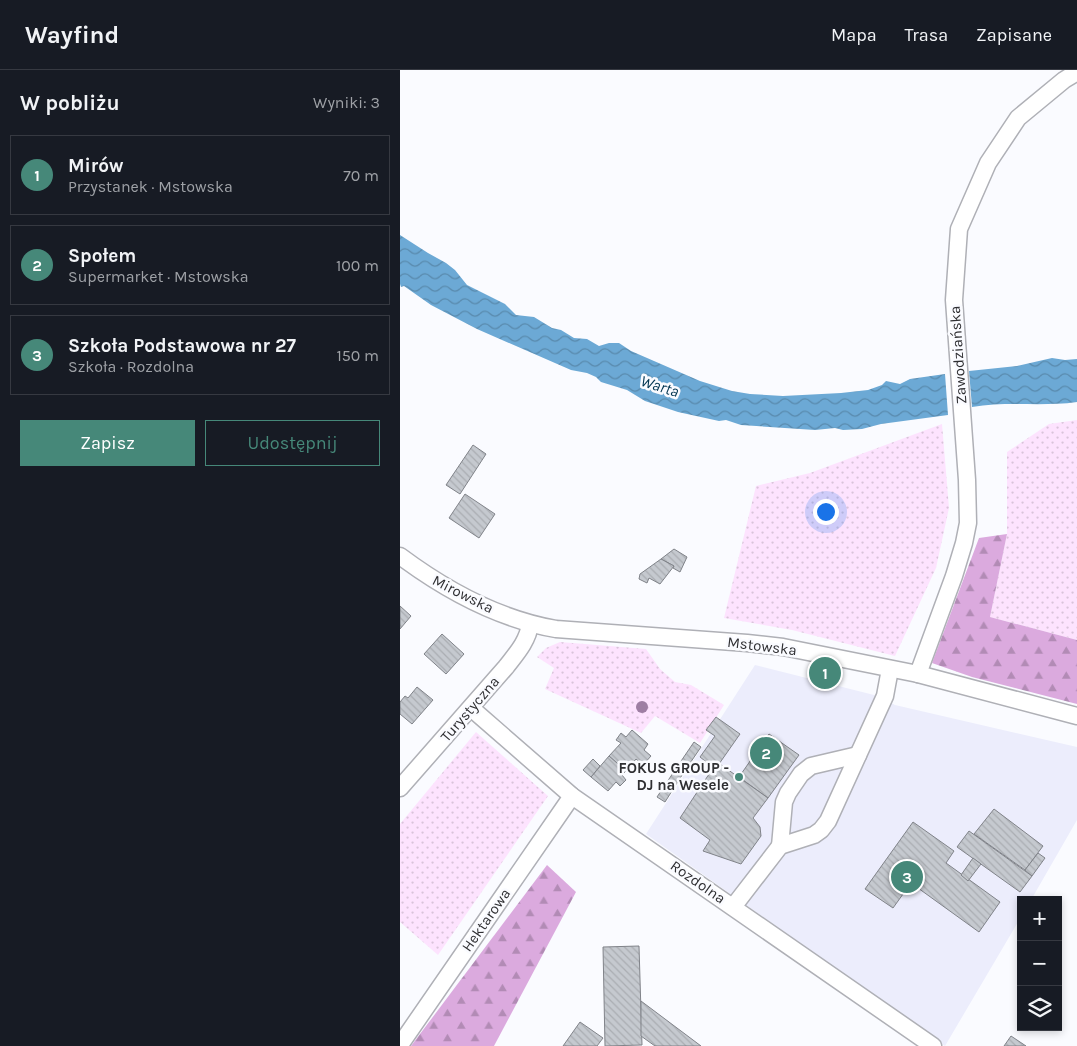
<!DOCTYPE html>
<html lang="pl">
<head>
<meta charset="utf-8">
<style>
	:root { --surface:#171b24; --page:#242831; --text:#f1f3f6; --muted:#9ea1a6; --line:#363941; --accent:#468879 }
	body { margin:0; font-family:Karla,sans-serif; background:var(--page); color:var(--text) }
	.controls { position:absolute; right:15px; bottom:15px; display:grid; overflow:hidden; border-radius:0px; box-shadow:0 2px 8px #0003 }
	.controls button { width:45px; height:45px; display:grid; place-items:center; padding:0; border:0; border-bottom:1px solid var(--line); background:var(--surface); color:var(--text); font:25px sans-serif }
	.you { position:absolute; left:425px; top:441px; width:18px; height:18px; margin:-12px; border:4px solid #fff; border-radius:50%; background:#1a73e8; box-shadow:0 0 0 8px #1a73e833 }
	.badge { display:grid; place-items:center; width:32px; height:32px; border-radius:50%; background:var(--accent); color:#fff; font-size:16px; font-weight:700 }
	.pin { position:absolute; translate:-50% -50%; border:2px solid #fff; box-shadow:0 1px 5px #0006 }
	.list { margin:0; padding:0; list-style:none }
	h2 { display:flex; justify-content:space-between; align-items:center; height:65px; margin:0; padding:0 20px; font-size:21px }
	h2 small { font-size:16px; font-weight:400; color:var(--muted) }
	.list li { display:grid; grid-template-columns:32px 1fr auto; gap:15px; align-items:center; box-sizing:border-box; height:80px; margin:0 10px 10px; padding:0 10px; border:1px solid var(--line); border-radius:0px }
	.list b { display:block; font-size:19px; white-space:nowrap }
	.list p { margin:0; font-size:16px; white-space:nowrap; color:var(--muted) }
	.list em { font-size:16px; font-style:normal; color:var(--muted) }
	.actions { display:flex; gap:10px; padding:15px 20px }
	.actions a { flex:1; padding:11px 0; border:1px solid var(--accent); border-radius:0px; text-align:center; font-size:18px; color:var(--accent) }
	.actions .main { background:var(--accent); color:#fff }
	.icon { flex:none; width:28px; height:28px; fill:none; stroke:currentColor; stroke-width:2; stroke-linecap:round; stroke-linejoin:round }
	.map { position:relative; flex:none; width:677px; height:976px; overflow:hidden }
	header { display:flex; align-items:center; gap:30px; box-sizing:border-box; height:70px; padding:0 25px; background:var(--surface); border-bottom:1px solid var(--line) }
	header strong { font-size:24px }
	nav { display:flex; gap:28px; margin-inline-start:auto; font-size:18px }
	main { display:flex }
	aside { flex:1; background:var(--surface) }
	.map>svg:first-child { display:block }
</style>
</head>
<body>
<header>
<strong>Wayfind</strong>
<nav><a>Mapa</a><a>Trasa</a><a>Zapisane</a></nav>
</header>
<main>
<aside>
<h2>W pobliżu<small>Wyniki: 3</small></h2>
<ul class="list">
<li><span class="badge">1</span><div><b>Mirów</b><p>Przystanek · Mstowska</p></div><em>70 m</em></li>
<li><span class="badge">2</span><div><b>Społem</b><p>Supermarket · Mstowska</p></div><em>100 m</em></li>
<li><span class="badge">3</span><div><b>Szkoła Podstawowa nr 27</b><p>Szkoła · Rozdolna</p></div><em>150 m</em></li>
</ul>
<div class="actions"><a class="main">Zapisz</a><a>Udostępnij</a></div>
</aside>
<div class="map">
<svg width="677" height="976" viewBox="0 0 677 976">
	<defs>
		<pattern id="grass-dots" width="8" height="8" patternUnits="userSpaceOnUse" patternTransform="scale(1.25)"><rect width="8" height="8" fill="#fde3fe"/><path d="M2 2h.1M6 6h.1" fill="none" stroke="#d9c3da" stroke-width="1.8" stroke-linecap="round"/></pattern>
		<pattern id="forest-firs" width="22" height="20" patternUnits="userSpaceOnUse" patternTransform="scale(1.25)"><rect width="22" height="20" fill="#dbaade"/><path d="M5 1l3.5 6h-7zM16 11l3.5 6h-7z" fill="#b28bb5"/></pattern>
		<pattern id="water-waves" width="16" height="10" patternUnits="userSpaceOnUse" patternTransform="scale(1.25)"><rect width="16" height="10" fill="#6ca9d5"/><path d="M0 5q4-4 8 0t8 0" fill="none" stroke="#598aad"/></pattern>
		<pattern id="building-back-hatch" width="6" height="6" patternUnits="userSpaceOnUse" patternTransform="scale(1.25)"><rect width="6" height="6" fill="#c5c9cf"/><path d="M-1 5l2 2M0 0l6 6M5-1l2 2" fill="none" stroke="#aaadb2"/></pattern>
	</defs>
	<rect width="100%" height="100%" fill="#fafbff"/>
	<path fill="#ecedfc" d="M 355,595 L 478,626 L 495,635 L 677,677 L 677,750 L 631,830 L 621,830 L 621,847 L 545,976 L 246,764 Z"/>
	<g fill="url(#grass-dots)">
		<path d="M 677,350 L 677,570 L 590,547 L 607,464 L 607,382 L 649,354 Z"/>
		<path d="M 542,354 L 549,438 L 536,498 L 495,586 L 392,560 L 324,548 L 356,416 L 410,403 Z"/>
		<path d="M 160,572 L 246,579 L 260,599 L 275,612 L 291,615 L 324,635 L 300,673 L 255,646 L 241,663 L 145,619 L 154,598 L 137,587 L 146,578 Z"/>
		<path d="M 76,662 L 148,726 L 38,885 L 0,852 L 0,754 Z"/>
	</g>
	<g fill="url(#forest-firs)">
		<path d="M 607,464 L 590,547 L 677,570 L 677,634 L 572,607 L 532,593 L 579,468 Z"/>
		<path d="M 147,795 L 176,822 L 94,976 L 11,976 Z"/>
	</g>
	<g fill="url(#water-waves)">
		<path d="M 0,165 L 28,183 L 46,193 L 55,200 L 67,215 L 105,234 L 116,245 L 134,247 L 152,258 L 161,260 L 174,268 L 187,269 L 199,276 L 209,273 L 219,273 L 231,281 L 300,311 L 332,321 L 350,324 L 383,326 L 441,323 L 468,320 L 482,315 L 486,311 L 500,314 L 510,309 L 545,304 L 548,345 L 481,354 L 462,359 L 443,360 L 435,358 L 415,360 L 341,355 L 326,350 L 319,351 L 278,342 L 245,331 L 227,320 L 201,312 L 196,307 L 187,303 L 171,300 L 77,259 L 31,235 L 4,216 L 1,217 L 0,214 Z"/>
		<path d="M 652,288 L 665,290 L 677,289 L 677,332 C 642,337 607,331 572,337 L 569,301 L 617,296 Z"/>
	</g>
	<g fill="url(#building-back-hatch)" stroke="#808389">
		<path d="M 73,375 L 86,384 L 60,424 L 46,415 Z"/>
		<path d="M 65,424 L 95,444 L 79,468 L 49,448 Z"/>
		<path d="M 274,479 L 287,487 L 280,502 L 273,498 L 274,496 L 261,489 Z"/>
		<path d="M 261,489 L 274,496 L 260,514 L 249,508 L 247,513 L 239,509 L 240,504 Z"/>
		<path d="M 0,536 L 11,546 L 0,559 Z"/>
		<path d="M 42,564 L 64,584 L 46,604 L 24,584 Z"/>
		<path d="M 17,617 L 33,630 L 12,654 L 0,644 L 0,632 L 5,626 L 8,628 Z"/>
		<path d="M 316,647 L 340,664 L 319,694 L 317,692 L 314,698 L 300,687 L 315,666 L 306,660 Z"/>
		<path d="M 232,660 L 248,674 L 244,680 L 251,686 L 243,695 L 236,689 L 226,701 L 209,686 L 221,673 L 216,670 L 221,663 L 226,667 Z"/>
		<path d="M 369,664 L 399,685 L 368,728 L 339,707 Z"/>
		<path d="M 294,672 L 301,677 L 284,702 L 277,697 Z"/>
		<path d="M 209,686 L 226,701 L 222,705 L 226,710 L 220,716 L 216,712 L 208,721 L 191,707 Z"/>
		<path d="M 193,689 L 200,696 L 191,707 L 183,700 Z"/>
		<path d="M 317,692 L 368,728 L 353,748 L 360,757 L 361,766 L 341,794 L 303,781 L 310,770 L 280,748 Z"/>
		<path d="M 277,697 L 284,702 L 265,732 L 257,727 Z"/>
		<path d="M 594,739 L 643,776 L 625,800 L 574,764 Z"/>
		<path d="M 513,752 L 554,781 L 546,793 L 600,832 L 579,862 L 511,813 L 493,838 L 465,819 Z"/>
		<path d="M 569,761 L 632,806 L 620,822 L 557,777 Z"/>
		<path d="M 638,783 L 645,788 L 632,806 L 625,800 Z"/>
		<path d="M 573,788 L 581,794 L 568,811 L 561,805 Z"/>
		<path d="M 239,876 L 242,975 L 205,976 L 203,877 Z"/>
		<path d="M 241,931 L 301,976 L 255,976 L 241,966 Z"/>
		<path d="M 180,952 L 203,968 L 197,976 L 163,976 Z"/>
		<path d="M 611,966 L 626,976 L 604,976 Z"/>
	</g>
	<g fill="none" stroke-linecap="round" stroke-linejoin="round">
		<defs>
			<g id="minor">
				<path d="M 0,486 C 47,521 98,549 156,559 L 347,573 L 383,577 L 518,604 L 677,646"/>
				<path d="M 518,604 L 554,506 L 564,473 L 568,453 L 567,410 L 554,230 L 559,159 L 588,93 L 618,48 L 664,10 L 677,2"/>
				<path d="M 71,638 L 172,726 L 533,976"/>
				<path d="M 0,718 L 106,597 C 116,584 128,571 130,554"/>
				<path d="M 380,776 L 384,732 L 388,723 L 401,704 L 411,696 L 458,685"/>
				<path d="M 333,837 L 380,776 L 414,765 L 421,760 L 428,751 L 485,626 L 490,599"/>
				<path d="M 0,975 L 172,726"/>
			</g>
		</defs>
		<use href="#minor" stroke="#afb0b6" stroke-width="19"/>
		<use href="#minor" stroke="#fff" stroke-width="16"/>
	</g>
	<circle fill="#9e7ea3" cx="242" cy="637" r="6"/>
	<circle fill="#468879" stroke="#fafbff" stroke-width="2" cx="339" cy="707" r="5"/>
	<g text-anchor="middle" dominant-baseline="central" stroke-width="5" stroke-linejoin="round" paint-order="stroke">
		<g font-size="15" fill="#2f2f32" stroke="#fafbff">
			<text transform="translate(558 285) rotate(-94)">Zawodziańska</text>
			<text transform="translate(63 524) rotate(27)">Mirowska</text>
			<text transform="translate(362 576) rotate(7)">Mstowska</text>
			<text transform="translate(70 639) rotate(-49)">Turystyczna</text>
			<text transform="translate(298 812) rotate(35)">Rozdolna</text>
			<text transform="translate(86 850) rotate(-55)">Hektarowa</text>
		</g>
		<g font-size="15" font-weight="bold" fill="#2f2f32" stroke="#fafbff" text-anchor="end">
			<text x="329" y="698">FOKUS GROUP -<tspan x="329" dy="17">DJ na Wesele</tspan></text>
		</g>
		<g font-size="16" font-style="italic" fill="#003450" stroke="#fafbff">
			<text transform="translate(260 316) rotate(18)">Warta</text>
		</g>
	</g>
</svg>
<div class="controls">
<button>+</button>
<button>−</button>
<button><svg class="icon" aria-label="layers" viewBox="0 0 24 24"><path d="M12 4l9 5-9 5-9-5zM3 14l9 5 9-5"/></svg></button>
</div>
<div class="you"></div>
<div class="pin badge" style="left:425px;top:603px">1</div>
<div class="pin badge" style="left:366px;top:683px">2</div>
<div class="pin badge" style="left:507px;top:807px">3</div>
</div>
</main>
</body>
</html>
